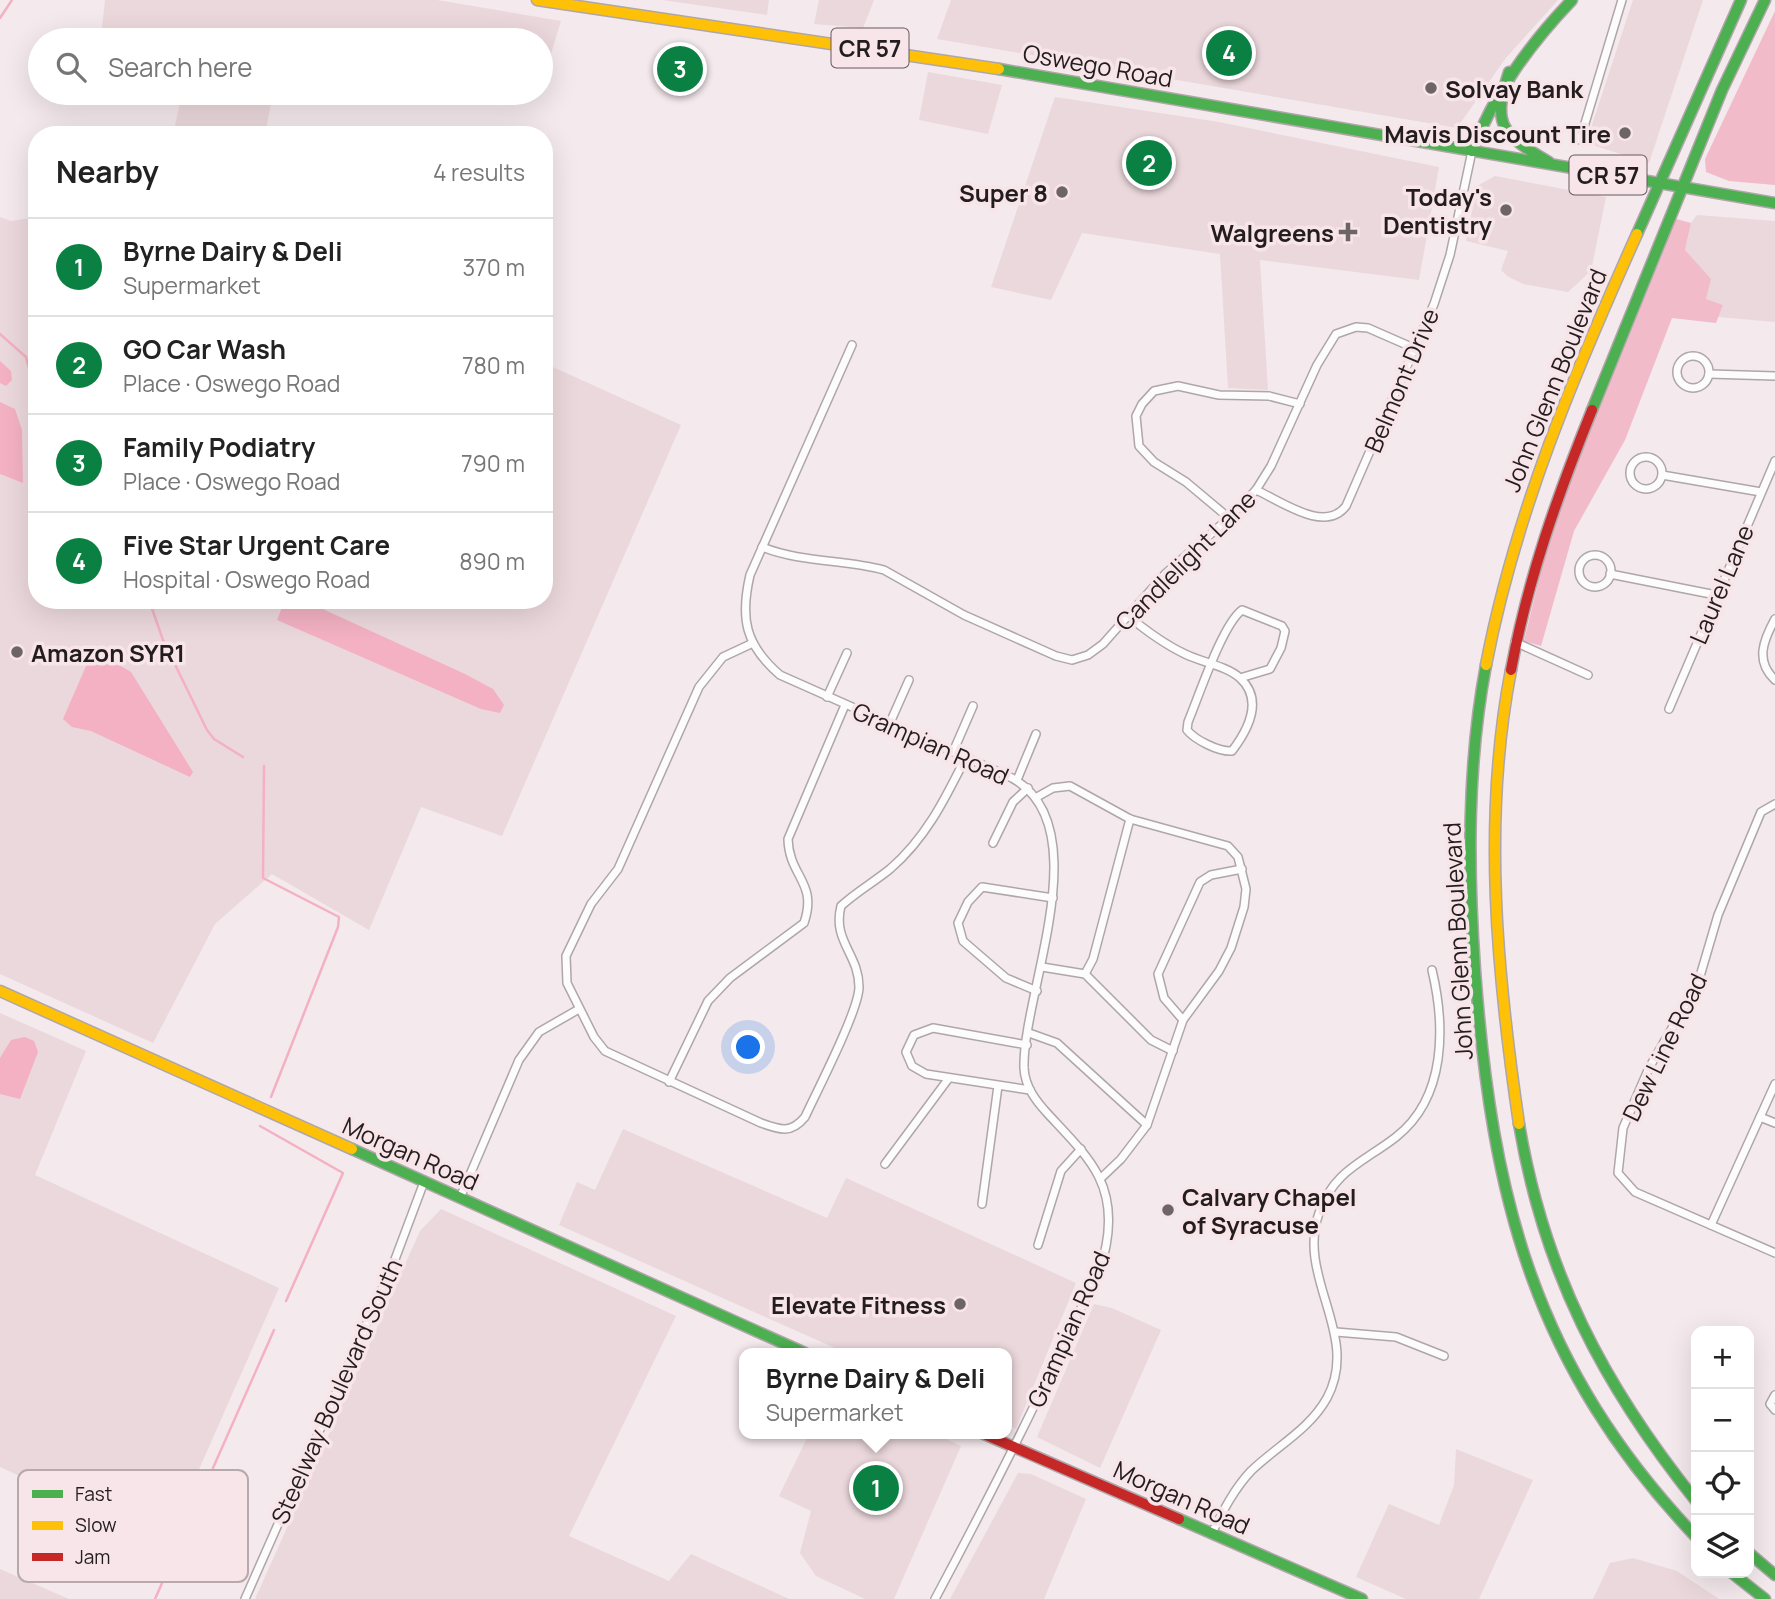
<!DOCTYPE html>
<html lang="en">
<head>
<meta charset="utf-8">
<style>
	:root { --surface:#fff; --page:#f2f2f2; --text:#222; --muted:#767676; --line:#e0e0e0; --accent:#0b8043 }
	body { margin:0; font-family:Manrope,sans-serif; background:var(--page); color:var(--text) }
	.controls { position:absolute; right:21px; bottom:21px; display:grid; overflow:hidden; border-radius:14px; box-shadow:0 7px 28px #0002 }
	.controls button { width:63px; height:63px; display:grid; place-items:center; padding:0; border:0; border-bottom:2px solid var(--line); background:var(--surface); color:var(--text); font:35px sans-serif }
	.you { position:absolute; left:749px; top:1048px; width:24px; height:24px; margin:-18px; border:5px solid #fff; border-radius:50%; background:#1a73e8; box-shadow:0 0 0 10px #1a73e833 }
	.badge { display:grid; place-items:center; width:46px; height:46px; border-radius:50%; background:var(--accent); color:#fff; font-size:23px; font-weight:700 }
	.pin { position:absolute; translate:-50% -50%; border:4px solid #fff; box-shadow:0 2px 7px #0006 }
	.popup { position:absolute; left:739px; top:1348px; width:273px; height:91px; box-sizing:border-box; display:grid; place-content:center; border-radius:14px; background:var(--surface); filter:drop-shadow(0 2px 5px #0005); font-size:23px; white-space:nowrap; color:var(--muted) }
	.popup b { font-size:26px; color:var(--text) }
	.popup::after { content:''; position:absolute; left:50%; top:100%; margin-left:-14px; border:14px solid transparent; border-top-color:var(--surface) }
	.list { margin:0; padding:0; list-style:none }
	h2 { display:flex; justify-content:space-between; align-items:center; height:91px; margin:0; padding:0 28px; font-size:30px }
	h2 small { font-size:23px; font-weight:400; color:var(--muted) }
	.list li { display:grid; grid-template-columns:46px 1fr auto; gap:21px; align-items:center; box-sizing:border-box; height:98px; padding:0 28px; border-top:2px solid var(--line) }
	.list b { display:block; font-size:26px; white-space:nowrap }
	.list p { margin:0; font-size:23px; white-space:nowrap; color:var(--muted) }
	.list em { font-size:23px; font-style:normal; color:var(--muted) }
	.icon { flex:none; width:38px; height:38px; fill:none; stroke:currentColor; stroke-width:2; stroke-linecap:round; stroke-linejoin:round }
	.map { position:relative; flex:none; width:1775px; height:1599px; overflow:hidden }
	.search { position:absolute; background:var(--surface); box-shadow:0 7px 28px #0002; left:28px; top:28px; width:525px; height:77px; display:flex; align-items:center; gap:18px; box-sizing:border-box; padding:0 24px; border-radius:38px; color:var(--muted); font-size:26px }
	.panel { position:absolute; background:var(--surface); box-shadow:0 7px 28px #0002; left:28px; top:126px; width:525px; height:483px; border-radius:28px }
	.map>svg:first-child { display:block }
</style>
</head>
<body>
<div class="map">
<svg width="1775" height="1599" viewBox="0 0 1775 1599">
	<rect width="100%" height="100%" fill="#f4e9ec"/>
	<g fill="#ebd8dc">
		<path d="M 105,0 L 437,0 L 561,21 L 541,86 L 541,40 L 328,40 L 286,30 L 284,40 L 157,40 L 102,28 Z"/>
		<path d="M 662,0 L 769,0 L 767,15 Z"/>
		<path d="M 819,0 L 874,0 L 863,28 L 814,24 Z"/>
		<path d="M 951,0 L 1558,0 L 1505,59 L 1457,128 L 937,39 Z"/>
		<path d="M 1633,0 L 1703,0 L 1649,163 L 1586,143 Z"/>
		<path d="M 928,72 L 1002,85 L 988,134 L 919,120 Z"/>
		<path d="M 182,93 L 273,93 L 265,135 L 173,135 Z"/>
		<path d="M 1055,97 L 1219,122 L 1439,167 L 1419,280 L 1260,260 L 1268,390 L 1228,388 L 1220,254 L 1082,233 L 1051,300 L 991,287 Z"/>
		<path d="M 1495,176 L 1606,197 L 1591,271 L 1568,292 L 1523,284 L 1507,276 L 1501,270 L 1508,251 L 1466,241 L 1477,186 Z"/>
		<path d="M 1697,215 L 1775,221 L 1775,322 L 1718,317 L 1723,305 L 1706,300 L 1685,250 L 1691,223 Z"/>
		<path d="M 0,217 L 11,221 L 37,217 L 37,600 L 544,600 L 544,363 L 681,425 L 502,836 L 421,807 L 369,930 L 272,874 L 215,924 L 153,1043 L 0,974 Z"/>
		<path d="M 0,1013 L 86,1051 L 35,1175 L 279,1288 L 178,1517 L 22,1477 L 0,1467 Z"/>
		<path d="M 623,1129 L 827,1218 L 846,1178 L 1076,1283 L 1016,1429 L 1007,1425 L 1007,1353 L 846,1353 L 559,1225 L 577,1182 L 595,1190 Z"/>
		<path d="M 441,1209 L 676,1316 L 569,1536 L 669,1581 L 691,1554 L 789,1599 L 255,1599 L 420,1231 Z"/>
		<path d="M 1094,1304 L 1112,1308 L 1161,1330 L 1100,1468 L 1037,1437 Z"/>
		<path d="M 809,1434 L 936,1434 L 961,1446 L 894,1599 L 865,1599 L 816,1576 L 800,1553 L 811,1511 L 779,1496 Z"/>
		<path d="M 1456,1449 L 1533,1480 L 1479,1599 L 1406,1599 L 1356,1577 L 1389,1504 L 1439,1525 L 1454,1485 Z"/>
		<path d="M 1018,1473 L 1031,1474 L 1086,1499 L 1044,1599 L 950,1599 Z"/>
		<path d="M 1633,1558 L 1677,1571 L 1719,1599 L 1593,1599 L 1610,1563 Z"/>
		<path d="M 0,1569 L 69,1599 L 0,1599 Z"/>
	</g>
	<g fill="#f1bbca">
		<path d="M 1775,11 L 1775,185 L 1729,181 L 1706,172 L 1705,159 Z"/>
		<path d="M 1669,217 L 1691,223 L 1685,250 L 1711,279 L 1706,299 L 1723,305 L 1716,323 L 1672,318 L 1625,440 L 1574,531 L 1541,646 L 1524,641 L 1546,550 L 1575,468 L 1666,245 Z"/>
	</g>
	<g fill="#f3b1c3">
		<path d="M 0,361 L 11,371 L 12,380 L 6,386 L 0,383 Z"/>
		<path d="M 0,402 L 15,409 L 22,430 L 23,483 L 0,474 Z"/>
		<path d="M 285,600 L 303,600 L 465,674 L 493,689 L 504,705 L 500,713 L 481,709 L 277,620 Z"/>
		<path d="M 93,650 L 131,672 L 193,772 L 190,777 L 91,731 L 72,727 L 63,719 Z"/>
		<path d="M 25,1037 L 34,1041 L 38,1052 L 20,1099 L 0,1094 L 0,1058 L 11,1040 Z"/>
	</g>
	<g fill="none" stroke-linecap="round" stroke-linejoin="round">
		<g stroke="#f3b1c3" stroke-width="2.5">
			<path d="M 0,18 L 12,0"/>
			<path d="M 0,334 L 26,357 L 37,399"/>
			<path d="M 149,600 L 163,640 L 207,730 L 214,739 L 243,757"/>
			<path d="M 264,766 L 263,878 L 339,917 L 338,927 L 271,1097"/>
			<path d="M 260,1126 L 343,1173 L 286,1301"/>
			<path d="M 213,1468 L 274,1330"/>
			<path d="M 155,1599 L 204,1488"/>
		</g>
		<defs>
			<g id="street">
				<path d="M 1580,140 L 1622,0"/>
				<path d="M 852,345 L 750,575 C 740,618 745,645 780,675 L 1012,778 C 1100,826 1022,994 1024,1068 C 1025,1087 1036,1101 1048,1114 C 1088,1157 1118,1183 1106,1246 C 1100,1275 1078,1312 1066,1339 C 1025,1427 981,1513 935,1599"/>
				<circle cx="1693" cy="372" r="16"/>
				<path d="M 1709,374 L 1775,376"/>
				<circle cx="1646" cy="473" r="16"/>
				<path d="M 1662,475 L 1761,492"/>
				<path d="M 1256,490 C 1281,501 1325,534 1346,506 L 1434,304 L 1450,255 L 1472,151"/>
				<path d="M 1229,518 L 1186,482 L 1154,462 L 1139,446 L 1136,416 L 1142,404 L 1154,391 L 1178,386 L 1219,395 L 1269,396 L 1300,404"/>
				<path d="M 762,547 C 802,563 844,559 884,570 L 964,615 L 1056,656 L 1072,660 L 1088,655 L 1103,644 L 1165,574 L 1229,518 L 1256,490 L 1271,466 L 1317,365 L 1336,334 L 1356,327 L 1368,328 L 1416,349"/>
				<circle cx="1595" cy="571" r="16"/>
				<path d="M 1610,574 L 1716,595"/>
				<path d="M 1127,615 C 1145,630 1164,644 1185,654 C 1201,662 1227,666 1240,678 C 1264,700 1248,730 1232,751 C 1219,752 1195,740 1187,730 L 1188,722 C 1199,696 1222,625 1242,610 L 1282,626 L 1285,631 L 1281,648 L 1270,669 L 1240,678"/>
				<path d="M 1775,619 C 1763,641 1755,661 1775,680"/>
				<path d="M 1515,642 L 1588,675"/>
				<path d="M 753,643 L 723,657 L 699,687 L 618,869 L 591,904 L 566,956 L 567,983 L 594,1037 L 605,1051 L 761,1123 C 780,1130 791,1134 805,1117 C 817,1091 859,1010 859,987 C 859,954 832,941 841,906 C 856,892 874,882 890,869 C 926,838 945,799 966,757"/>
				<path d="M 827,697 L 847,653"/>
				<path d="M 1669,709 L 1775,461"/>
				<path d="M 889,725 L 909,680"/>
				<path d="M 953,752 L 973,706"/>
				<path d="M 1017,780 L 1036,734"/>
				<path d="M 1037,797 L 1053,788 L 1070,786 L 1130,819 L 1228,846 L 1238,857 L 1246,889 L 1244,907 L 1231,948 L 1219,971 L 1183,1020 L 1147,1125 L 1121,1159 L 1101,1178"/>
				<path d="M 1775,804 L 1761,812 L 1718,915 L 1698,983 L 1649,1068 L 1623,1128 L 1618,1173 L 1635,1192 L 1775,1253"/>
				<path d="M 993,843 L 1013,802 L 1028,788"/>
				<path d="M 1042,967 L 1085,974 L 1151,1040 L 1173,1051"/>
				<path d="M 1085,974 L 1093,959 L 1130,819"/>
				<path d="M 1037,991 L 1006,978 L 963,941 L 958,923 L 968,902 L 982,887 L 1053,898"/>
				<path d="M 1183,1020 L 1164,998 L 1158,974 L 1200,882 L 1211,875 L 1242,869"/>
				<path d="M 1029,1033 L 1057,1043 L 1147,1125"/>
				<path d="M 1027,1045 L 933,1028 L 914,1035 L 906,1052 L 912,1066 L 926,1074 L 1030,1090"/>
				<path d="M 669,1082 L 708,1001 L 730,978 L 804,923 C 818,882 789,877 788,839 L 845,705"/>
				<path d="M 1760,1117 L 1775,1123"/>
				<path d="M 885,1164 L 949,1078"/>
				<path d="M 460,1198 L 519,1060 L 539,1032 L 579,1009"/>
				<path d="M 982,1204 L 998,1086"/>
				<path d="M 1711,1225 L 1775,1084"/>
				<path d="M 1038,1245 L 1061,1171 L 1081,1149"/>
				<path d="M 1336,1332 L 1396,1337 L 1444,1356"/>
				<path d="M 1775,1395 L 1770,1404 L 1775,1410"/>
				<path d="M 1212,1533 C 1223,1511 1234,1489 1251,1471 C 1277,1446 1309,1430 1327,1398 C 1361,1335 1296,1278 1319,1213 C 1334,1170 1364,1162 1396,1137 C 1447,1097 1445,1025 1432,970"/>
				<path d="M 245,1599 L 394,1262 L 424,1182"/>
			</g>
			<g id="fast">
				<path d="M 999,69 L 1775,203"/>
				<path d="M 1509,72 C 1491,126 1503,135 1549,162"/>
				<path d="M 1472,151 C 1495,92 1529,45 1572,0"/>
				<path d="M 1637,234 L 1741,0"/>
				<path d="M 1592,410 L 1722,90 L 1765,0"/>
				<path d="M 1486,665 C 1467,765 1468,869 1475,970 C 1492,1199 1534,1366 1696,1537"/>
				<path d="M 1519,1124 C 1544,1272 1603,1385 1696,1501"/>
				<path d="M 352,1149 L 805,1353"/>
				<path d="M 1179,1519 L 1362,1599"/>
				<path d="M 1749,1553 L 1775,1575"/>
				<path d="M 1732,1573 L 1765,1599"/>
			</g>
			<g id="slow">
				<path d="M 537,0 L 999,69"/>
				<path d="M 1486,665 C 1515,514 1574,374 1637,234"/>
				<path d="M 1511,670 C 1482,819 1497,974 1519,1124"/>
				<path d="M 0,991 L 352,1149"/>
			</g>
			<g id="jam">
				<path d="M 1511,670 C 1528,578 1557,497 1592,410"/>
				<path d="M 984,1434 L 1179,1519"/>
			</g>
		</defs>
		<use href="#street" stroke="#afa6a9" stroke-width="10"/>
		<use href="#fast" stroke="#afa6a9" stroke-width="13"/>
		<use href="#slow" stroke="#afa6a9" stroke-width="13"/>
		<use href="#jam" stroke="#afa6a9" stroke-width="13"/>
		<use href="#street" stroke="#fdfcfc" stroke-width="7"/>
		<use href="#fast" stroke="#4caf50" stroke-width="10"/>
		<use href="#slow" stroke="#ffc107" stroke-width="10"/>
		<use href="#jam" stroke="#c62828" stroke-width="10"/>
	</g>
	<g fill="#6c6466" stroke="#f8e5e9" stroke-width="2.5">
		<circle cx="1431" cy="88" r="7"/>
		<circle cx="1625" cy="133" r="7"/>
		<circle cx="1062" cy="192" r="7"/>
		<circle cx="1506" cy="210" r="7"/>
		<path d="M1344.5 221.5h7v7h7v7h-7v7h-7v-7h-7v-7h7z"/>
		<circle cx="17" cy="652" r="7"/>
		<circle cx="1168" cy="1210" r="7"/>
		<circle cx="960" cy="1304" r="7"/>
	</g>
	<g text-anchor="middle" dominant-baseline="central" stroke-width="7" stroke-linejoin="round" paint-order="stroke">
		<g fill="#f8e5e9" stroke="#63595b" stroke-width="2">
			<rect x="831.5" y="28.5" width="77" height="39" rx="5"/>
			<rect x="1569.5" y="155.5" width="77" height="39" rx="5"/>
		</g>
		<g font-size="23" font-weight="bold" fill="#231d1e">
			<text x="870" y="48">CR 57</text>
			<text x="1608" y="175">CR 57</text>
		</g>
		<g font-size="24" fill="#231d1e" stroke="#f8e5e9">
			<text transform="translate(1098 65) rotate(10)">Oswego Road</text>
			<text transform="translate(1401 380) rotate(-67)">Belmont Drive</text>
			<text transform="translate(1554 380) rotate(-68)">John Glenn Boulevard</text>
			<text transform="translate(1185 560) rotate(-45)">Candlelight Lane</text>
			<text transform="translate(1721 584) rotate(-67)">Laurel Lane</text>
			<text transform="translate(931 743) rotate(24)">Grampian Road</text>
			<text transform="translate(1457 941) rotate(-93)">John Glenn Boulevard</text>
			<text transform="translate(1664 1047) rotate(-64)">Dew Line Road</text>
			<text transform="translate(411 1153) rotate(24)">Morgan Road</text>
			<text transform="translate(1068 1329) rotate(-66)">Grampian Road</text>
			<text transform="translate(336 1391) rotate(-66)">Steelway Boulevard South</text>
			<text transform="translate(1182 1497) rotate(24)">Morgan Road</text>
		</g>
		<g font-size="24" font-weight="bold" fill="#231d1e" stroke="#f8e5e9" text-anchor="end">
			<text x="1445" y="88" text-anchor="start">Solvay Bank</text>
			<text x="1611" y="133">Mavis Discount Tire</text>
			<text x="1048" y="192">Super 8</text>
			<text x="1492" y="196">Today's<tspan x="1492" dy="28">Dentistry</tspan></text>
			<text x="1334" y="232">Walgreens</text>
			<text x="31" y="652" text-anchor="start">Amazon SYR1</text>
			<text x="1182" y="1196" text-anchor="start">Calvary Chapel<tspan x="1182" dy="28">of Syracuse</tspan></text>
			<text x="946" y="1304">Elevate Fitness</text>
		</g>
	</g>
	<rect x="18" y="1470" width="230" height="112" rx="10" fill="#f8e5e9" stroke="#b8a9ac" stroke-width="2"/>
	<rect x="32" y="1490" width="31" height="8" fill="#4caf50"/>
	<rect x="32" y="1521" width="31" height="9" fill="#ffc107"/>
	<rect x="32" y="1553" width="31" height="8" fill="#c62828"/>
	<g font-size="19" fill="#231d1e">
		<text x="75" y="1501">Fast</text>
		<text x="75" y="1532">Slow</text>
		<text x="75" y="1564">Jam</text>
	</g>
</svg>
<div class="controls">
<button>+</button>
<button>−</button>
<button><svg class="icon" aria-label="locate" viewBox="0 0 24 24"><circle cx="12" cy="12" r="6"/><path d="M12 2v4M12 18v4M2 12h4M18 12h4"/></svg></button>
<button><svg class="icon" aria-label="layers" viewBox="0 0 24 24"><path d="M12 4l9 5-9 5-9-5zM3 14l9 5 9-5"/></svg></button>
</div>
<div class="you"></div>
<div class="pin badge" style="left:876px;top:1488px">1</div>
<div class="popup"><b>Byrne Dairy &amp; Deli</b>Supermarket</div>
<div class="pin badge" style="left:1149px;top:163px">2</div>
<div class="pin badge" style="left:680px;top:69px">3</div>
<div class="pin badge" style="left:1229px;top:53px">4</div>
<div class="search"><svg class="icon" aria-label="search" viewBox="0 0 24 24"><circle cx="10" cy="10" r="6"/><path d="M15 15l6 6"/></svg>Search here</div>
<section class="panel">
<h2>Nearby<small>4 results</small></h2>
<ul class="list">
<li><span class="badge">1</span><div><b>Byrne Dairy &amp; Deli</b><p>Supermarket</p></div><em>370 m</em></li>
<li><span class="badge">2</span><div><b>GO Car Wash</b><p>Place · Oswego Road</p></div><em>780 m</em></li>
<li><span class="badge">3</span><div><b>Family Podiatry</b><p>Place · Oswego Road</p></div><em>790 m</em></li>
<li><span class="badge">4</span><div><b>Five Star Urgent Care</b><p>Hospital · Oswego Road</p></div><em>890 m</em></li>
</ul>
</section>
</div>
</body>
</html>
